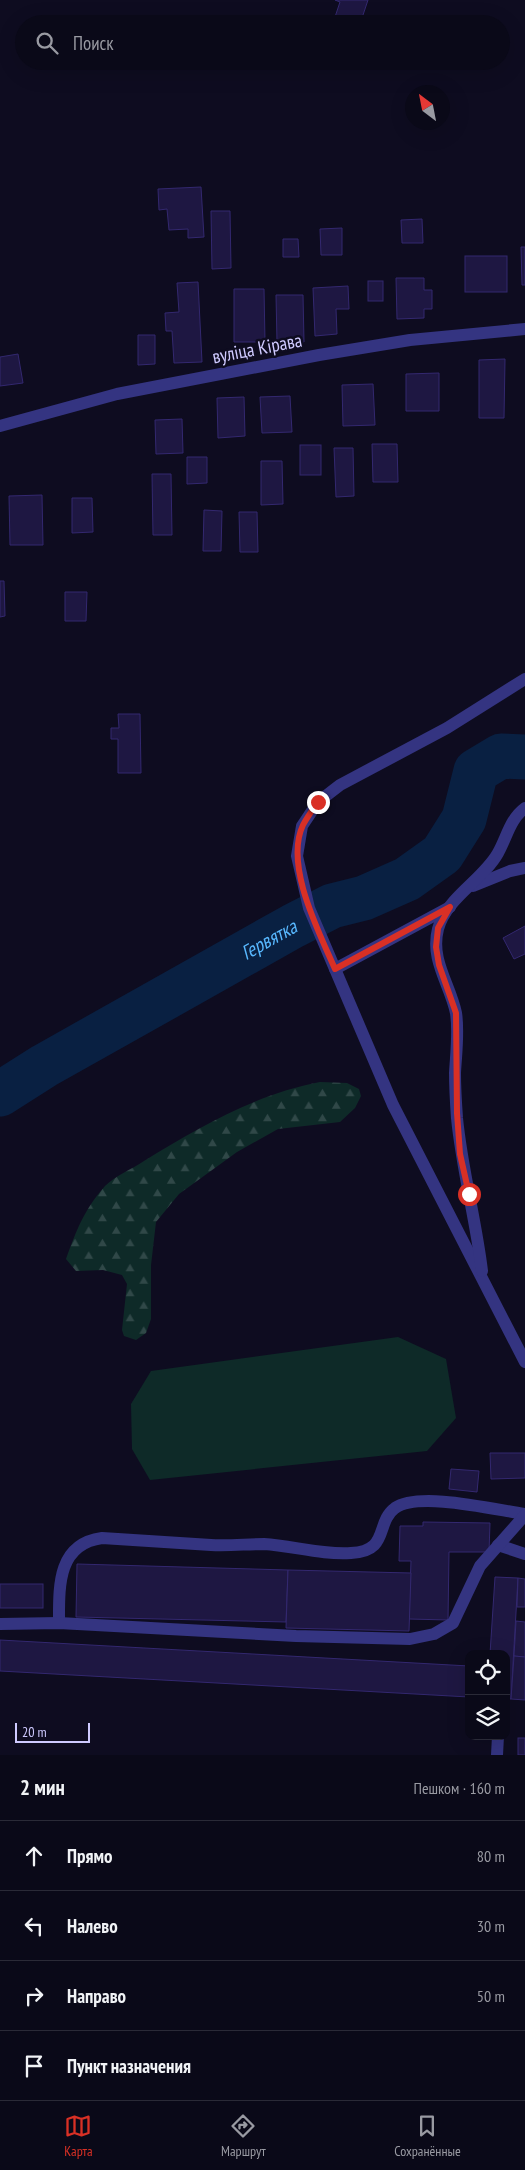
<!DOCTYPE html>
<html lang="ru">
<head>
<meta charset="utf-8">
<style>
	:root { --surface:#0a0918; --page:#181725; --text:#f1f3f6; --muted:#999aa2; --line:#2a2a37; --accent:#d93025 }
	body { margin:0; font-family:"PT Sans Narrow",sans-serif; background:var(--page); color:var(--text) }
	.controls { position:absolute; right:15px; bottom:15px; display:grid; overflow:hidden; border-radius:10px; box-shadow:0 5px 20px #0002 }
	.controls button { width:45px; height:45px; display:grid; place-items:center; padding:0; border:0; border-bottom:1px solid var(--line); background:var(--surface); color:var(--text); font:25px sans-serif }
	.compass { position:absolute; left:405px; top:85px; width:45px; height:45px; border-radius:50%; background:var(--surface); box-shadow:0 5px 20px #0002; rotate:328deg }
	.scale { position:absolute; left:15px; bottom:12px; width:75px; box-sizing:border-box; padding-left:5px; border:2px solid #cfcaff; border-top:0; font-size:14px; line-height:18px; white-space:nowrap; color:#cfcaff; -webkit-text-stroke:4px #0e0c20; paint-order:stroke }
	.stop { position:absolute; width:15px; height:15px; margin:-11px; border:4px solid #d93025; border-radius:50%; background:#fff }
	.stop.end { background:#d93025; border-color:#fff; box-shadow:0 1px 5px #0008 }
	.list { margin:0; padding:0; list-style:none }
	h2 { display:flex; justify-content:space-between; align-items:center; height:65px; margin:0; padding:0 20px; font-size:21px }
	h2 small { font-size:16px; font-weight:400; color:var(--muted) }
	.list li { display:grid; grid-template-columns:32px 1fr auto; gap:15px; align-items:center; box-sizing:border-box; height:70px; padding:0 20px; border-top:1px solid var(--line) }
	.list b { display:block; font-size:19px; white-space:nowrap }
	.list em { font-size:16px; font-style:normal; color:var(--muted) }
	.icon { flex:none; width:28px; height:28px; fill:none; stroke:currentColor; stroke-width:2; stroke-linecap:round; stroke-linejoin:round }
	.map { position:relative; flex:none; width:525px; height:1755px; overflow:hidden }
	.search { position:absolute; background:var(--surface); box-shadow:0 5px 20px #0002; left:15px; right:15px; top:15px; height:55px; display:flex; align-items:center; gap:12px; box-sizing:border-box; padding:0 18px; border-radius:28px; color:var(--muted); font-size:19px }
	.sheet { height:345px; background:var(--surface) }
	nav { display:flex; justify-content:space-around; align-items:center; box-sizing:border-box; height:70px; border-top:1px solid var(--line); background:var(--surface); font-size:14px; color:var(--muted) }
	nav a { display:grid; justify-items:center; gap:2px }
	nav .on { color:var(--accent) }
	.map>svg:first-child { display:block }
</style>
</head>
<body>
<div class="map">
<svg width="525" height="1755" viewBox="0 0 525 1755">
	<defs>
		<pattern id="forest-firs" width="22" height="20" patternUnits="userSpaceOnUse" patternTransform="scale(1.25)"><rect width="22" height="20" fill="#0e2a28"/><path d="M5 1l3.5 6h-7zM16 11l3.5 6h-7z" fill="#304848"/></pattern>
	</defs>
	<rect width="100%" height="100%" fill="#0e0c20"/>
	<path fill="url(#forest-firs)" d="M 320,1082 L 347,1083 L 359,1089 L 361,1096 L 355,1108 L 340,1122 L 278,1129 L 237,1152 L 179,1194 L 156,1222 L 151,1265 L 151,1319 L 146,1333 L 136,1340 L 124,1336 L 122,1330 L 127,1284 L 122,1275 L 103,1270 L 76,1271 L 66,1259 C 77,1229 84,1210 105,1186 C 115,1176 132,1169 144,1161 C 198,1128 256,1094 320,1082 Z"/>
	<path fill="#0e2a28" d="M 398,1337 L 446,1359 L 456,1418 L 427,1451 L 150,1480 L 132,1449 L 131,1404 L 151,1371 Z"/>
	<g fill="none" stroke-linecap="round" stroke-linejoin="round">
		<path stroke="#092042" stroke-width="45" id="s1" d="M 0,1094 L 44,1066 L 293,926 L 332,906 L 364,898 L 407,879 L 442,854 L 464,819 L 476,771 L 501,756 L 525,757"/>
	</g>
	<g fill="#1e1742" stroke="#33286f">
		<path d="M 335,0 L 368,0 L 360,24 L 335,17 L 340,2 Z"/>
		<path d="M 201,187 L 204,237 L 188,238 L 188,229 L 169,230 L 167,209 L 159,210 L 158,189 Z"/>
		<path d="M 211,211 L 230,211 L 231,268 L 212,269 Z"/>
		<path d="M 422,219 L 423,243 L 402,243 L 401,220 Z"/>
		<path d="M 342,228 L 342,255 L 321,255 L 320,229 Z"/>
		<path d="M 283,239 L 298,239 L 299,257 L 283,257 Z"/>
		<path d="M 521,247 L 525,247 L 525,285 L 522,285 Z"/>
		<rect x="465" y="256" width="42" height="36"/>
		<path d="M 396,278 L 424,278 L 424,290 L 432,290 L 432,309 L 424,309 L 424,318 L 397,319 Z"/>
		<rect x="368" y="281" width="15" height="20"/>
		<path d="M 198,282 L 202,362 L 174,363 L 172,331 L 166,331 L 165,313 L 179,312 L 177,283 Z"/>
		<path d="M 348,286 L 349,309 L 336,309 L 337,334 L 315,336 L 313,288 Z"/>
		<path d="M 234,289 L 264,289 L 265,342 L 234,342 Z"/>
		<path d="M 276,295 L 303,295 L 304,342 L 277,342 Z"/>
		<path d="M 138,335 L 155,335 L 155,364 L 138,365 Z"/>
		<path d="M 18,354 L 23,383 L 0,386 L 0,357 Z"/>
		<path d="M 505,359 L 504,418 L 479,418 L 479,360 Z"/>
		<path d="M 439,373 L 439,411 L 406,411 L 406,374 Z"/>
		<path d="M 373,384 L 375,425 L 343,426 L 342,385 Z"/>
		<path d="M 290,396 L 292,432 L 262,433 L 260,397 Z"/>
		<path d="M 244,397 L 245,436 L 218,438 L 217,398 Z"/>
		<path d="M 182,419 L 183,453 L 156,454 L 155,420 Z"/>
		<path d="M 372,444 L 397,444 L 398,482 L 373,482 Z"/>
		<rect x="300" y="445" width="21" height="30"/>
		<path d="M 334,448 L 353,448 L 354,496 L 336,497 Z"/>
		<path d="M 187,457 L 207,457 L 207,483 L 187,484 Z"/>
		<path d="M 261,461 L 282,461 L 283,504 L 261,505 Z"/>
		<path d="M 152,474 L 171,474 L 172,535 L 153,535 Z"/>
		<path d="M 42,495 L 43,545 L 10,545 L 9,496 Z"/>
		<path d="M 72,498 L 92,498 L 93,532 L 72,533 Z"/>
		<path d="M 204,510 L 222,511 L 221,551 L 203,551 Z"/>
		<path d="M 239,512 L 257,512 L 258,552 L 240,552 Z"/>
		<path d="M 0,581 L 4,581 L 5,616 L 0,617 Z"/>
		<path d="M 65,592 L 87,592 L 86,621 L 65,621 Z"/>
		<path d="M 118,714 L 140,714 L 141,773 L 118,773 L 118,739 L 111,739 L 111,728 L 119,728 Z"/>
		<path d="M 525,926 L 525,954 L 514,959 L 503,938 Z"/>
		<path d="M 490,1453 L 525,1453 L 525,1478 L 491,1479 Z"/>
		<path d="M 451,1469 L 479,1471 L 477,1492 L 449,1489 Z"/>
		<path d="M 423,1522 L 490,1523 L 489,1552 L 449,1552 L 448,1620 L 409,1619 L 411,1561 L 399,1561 L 400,1526 L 423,1526 Z"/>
		<path d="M 77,1564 L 288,1570 L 286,1622 L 76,1617 Z"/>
		<path d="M 288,1570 L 411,1573 L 409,1631 L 286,1628 Z"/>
		<path d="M 495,1577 L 518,1578 L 511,1699 L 506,1699 L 506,1654 L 490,1654 Z"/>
		<path d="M 518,1578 L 525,1579 L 525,1607 L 517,1607 Z"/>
		<rect x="0" y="1584" width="43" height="24"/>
		<path d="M 516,1621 L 525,1622 L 525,1657 L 514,1656 Z"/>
		<path d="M 0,1640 L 469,1666 L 469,1697 L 0,1671 Z"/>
		<path d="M 514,1656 L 525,1657 L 525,1700 L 511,1699 Z"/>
		<rect x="518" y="1738" width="7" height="17"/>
	</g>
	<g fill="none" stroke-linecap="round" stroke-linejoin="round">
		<g stroke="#343481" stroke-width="12">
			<path d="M 0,426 L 117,394 L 319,355 L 410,340 L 525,329"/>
			<path d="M 525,679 L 447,728 L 340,785 L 318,802 L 302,826 L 297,856 L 309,908 L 393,1105 L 525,1362"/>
			<path d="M 473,886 L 510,871 L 525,868"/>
			<path d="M 335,969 L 450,907"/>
			<path d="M 482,1271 C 476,1220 462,1170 457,1118 C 456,1104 455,1088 455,1073 C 456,1054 459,1032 456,1013 C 450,984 430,960 438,929 C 446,898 483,880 498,853 C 507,837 510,819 525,808"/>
			<path d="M 498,1545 L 525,1554"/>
			<path d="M 59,1623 C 59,1587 57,1544 102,1538 C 138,1540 175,1543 211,1545 C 229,1546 247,1544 264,1544 C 293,1546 322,1555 351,1553 C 390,1551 375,1523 395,1508 C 419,1491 496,1510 525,1514"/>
			<path d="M 0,1624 L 59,1623 L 296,1636 L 410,1639 L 434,1634 L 453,1623 L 480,1566 L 525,1515"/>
			<path d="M 497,1755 L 498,1736"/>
		</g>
	</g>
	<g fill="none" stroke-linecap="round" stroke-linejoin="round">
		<path stroke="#d93025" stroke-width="6" d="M 318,802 C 313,809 307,817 303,825 C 284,865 319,932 335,969 L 450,907 L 438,928 L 436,947 L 439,965 L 456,1013 L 457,1113 L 460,1154 L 469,1194"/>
	</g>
	<g text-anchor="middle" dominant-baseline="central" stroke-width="5" stroke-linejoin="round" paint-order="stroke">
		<g font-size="19" fill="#cfcaff" stroke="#0e0c20">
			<text transform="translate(257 348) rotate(-11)">вуліца Кірава</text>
		</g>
		<g font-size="20" font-style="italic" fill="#58b8ff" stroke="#0e0c20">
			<text stroke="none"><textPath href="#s1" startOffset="310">Гервятка</textPath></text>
		</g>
	</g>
</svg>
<div class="controls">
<button><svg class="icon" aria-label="locate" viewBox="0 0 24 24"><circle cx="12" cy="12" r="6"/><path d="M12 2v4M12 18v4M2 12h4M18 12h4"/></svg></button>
<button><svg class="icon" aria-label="layers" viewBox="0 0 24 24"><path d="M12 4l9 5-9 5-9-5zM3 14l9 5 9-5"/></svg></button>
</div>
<svg class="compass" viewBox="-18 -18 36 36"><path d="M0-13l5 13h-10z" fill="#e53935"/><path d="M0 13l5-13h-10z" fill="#999aa2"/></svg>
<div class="scale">20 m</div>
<div class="stop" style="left:469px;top:1194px"></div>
<div class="stop end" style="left:318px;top:802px"></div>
<div class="search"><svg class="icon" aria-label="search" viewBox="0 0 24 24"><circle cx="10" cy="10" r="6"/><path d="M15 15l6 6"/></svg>Поиск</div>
</div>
<section class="sheet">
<h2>2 мин<small>Пешком · 160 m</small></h2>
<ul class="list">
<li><svg class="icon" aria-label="ahead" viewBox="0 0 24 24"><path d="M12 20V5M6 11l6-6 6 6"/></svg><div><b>Прямо</b></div><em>80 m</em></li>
<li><svg class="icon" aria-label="left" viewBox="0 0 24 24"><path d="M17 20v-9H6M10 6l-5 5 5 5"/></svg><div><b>Налево</b></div><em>30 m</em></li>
<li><svg class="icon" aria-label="right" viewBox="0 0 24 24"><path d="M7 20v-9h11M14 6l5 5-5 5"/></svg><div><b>Направо</b></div><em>50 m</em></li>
<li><svg class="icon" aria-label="arrive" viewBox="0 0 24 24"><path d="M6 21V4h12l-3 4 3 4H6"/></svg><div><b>Пункт назначения</b></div></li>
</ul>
</section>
<nav>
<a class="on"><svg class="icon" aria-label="map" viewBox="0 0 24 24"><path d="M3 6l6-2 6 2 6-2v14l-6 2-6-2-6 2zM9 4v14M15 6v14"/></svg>Карта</a>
<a><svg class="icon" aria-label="directions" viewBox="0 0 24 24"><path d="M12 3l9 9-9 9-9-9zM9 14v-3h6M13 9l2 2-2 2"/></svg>Маршрут</a>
<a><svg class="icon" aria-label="saved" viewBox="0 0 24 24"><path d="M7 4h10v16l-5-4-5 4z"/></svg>Сохранённые</a>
</nav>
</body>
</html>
